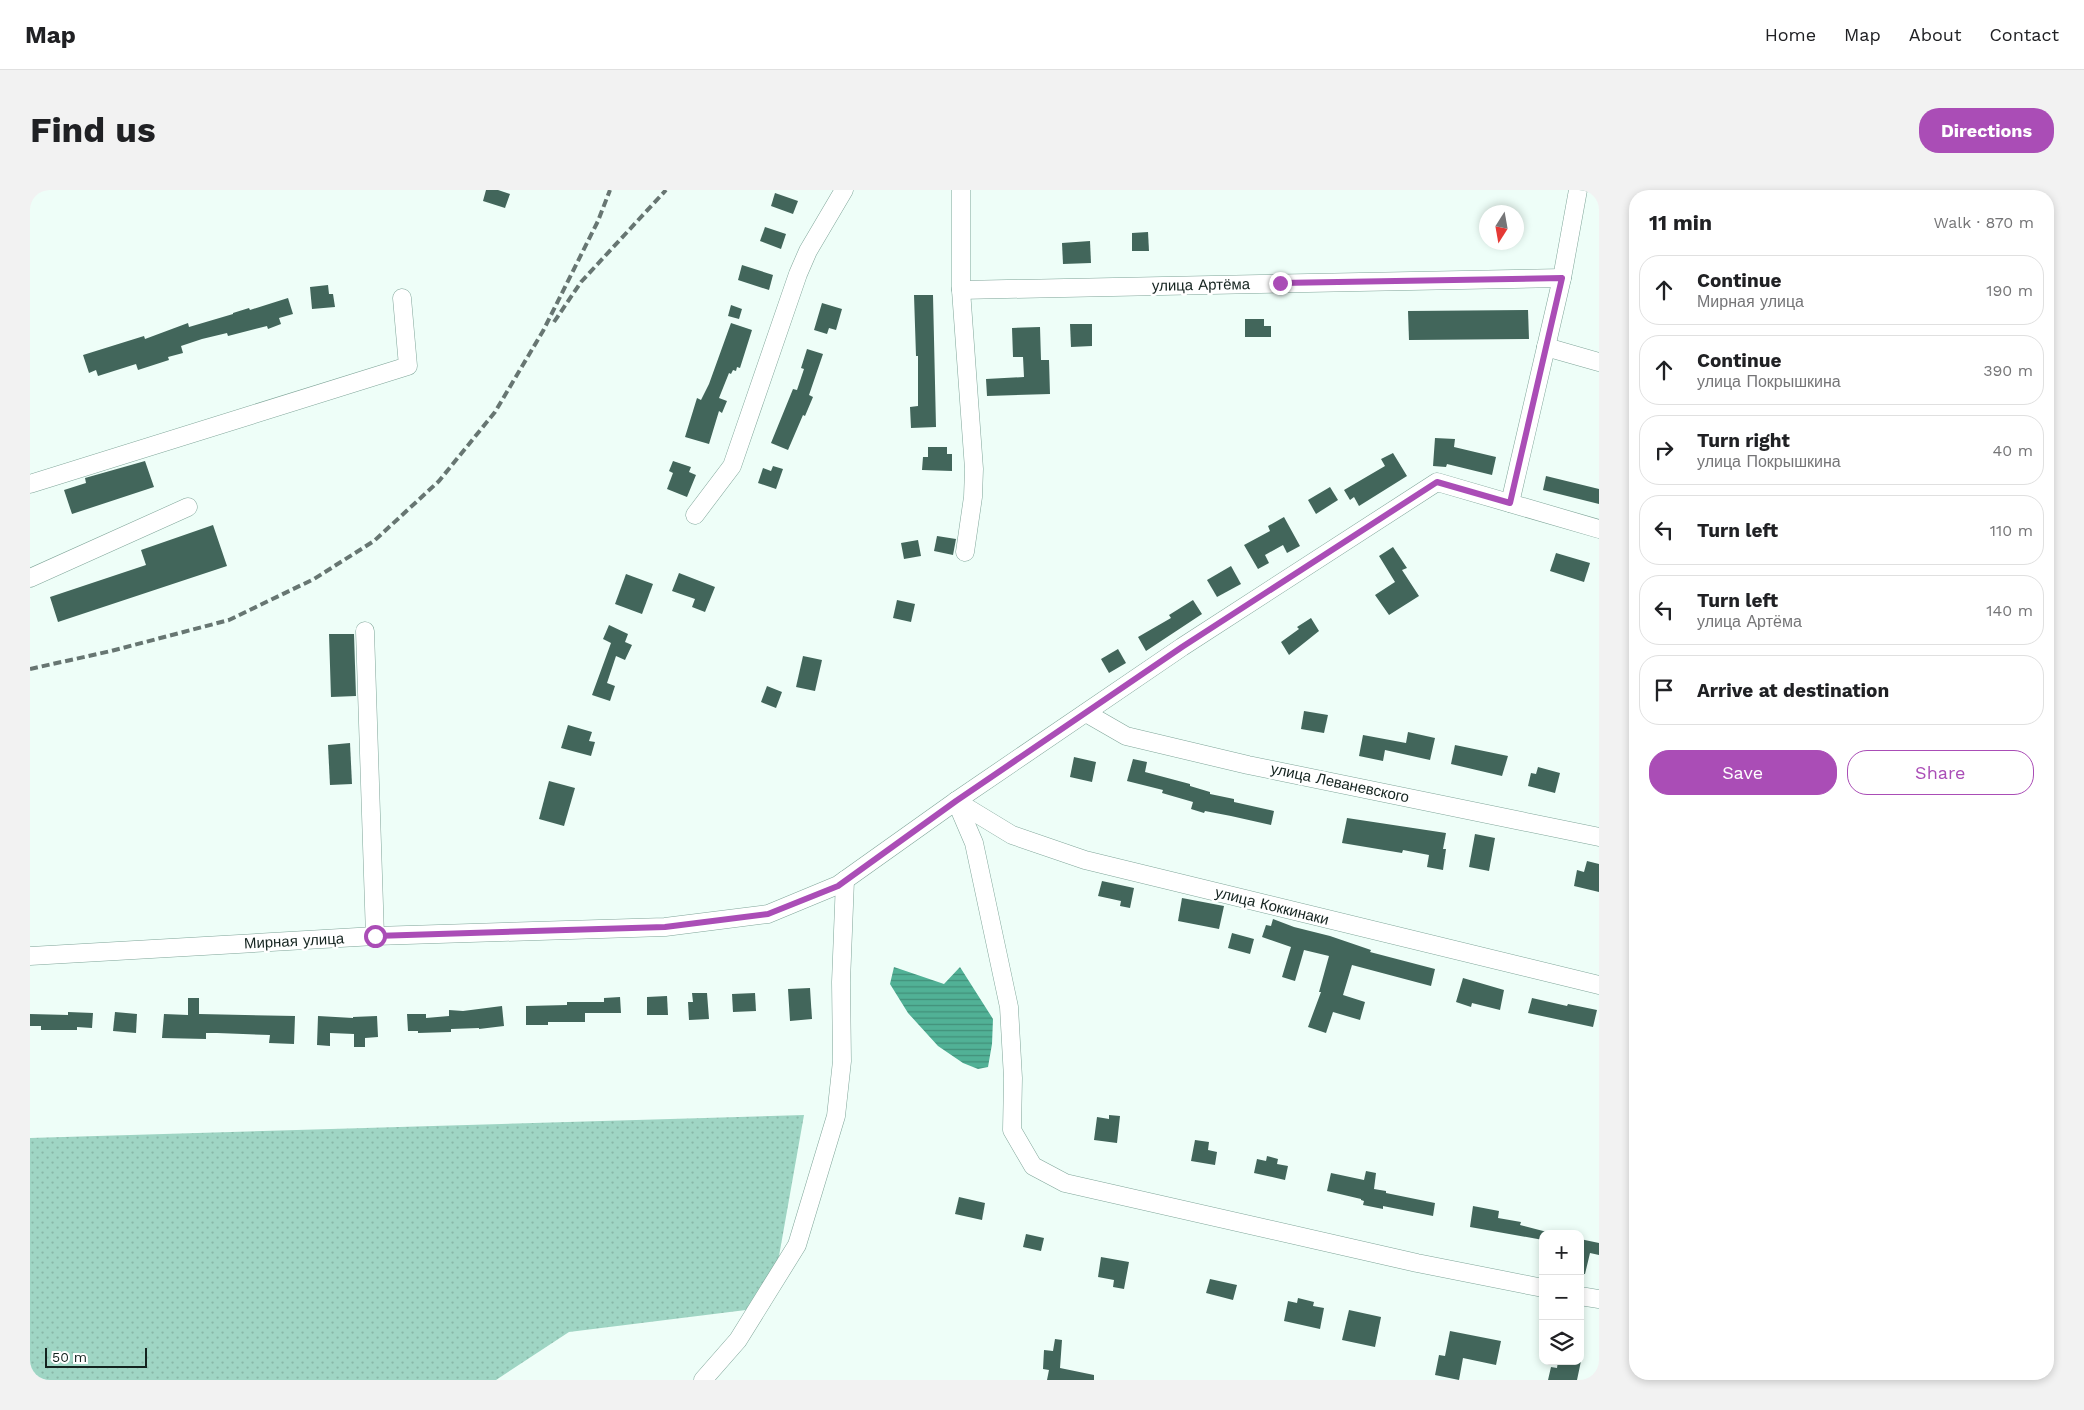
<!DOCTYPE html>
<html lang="en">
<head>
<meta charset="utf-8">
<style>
	:root { --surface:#fff; --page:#f2f2f2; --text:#202124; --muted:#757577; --line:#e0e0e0; --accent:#aa4db6 }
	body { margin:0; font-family:"Work Sans",sans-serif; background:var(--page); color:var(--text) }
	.controls { position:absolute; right:15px; bottom:15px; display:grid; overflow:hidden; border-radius:10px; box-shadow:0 2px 8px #0003 }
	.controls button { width:45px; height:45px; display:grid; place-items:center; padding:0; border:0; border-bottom:1px solid var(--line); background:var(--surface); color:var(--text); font:25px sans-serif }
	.compass { position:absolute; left:1449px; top:15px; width:45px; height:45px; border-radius:50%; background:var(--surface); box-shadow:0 2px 8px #0003; rotate:191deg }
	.scale { position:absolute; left:15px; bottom:12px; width:102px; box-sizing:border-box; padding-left:5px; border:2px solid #14231f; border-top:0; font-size:14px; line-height:18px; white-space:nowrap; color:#14231f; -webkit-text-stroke:4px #fff; paint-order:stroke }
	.stop { position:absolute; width:15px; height:15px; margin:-11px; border:4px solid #aa4db6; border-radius:50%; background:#fff }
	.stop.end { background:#aa4db6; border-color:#fff; box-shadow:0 1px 5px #0008 }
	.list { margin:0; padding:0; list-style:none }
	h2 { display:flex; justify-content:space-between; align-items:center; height:65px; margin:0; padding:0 20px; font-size:21px }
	h2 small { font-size:16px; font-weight:400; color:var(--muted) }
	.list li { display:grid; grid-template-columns:32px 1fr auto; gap:15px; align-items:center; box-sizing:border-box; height:70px; margin:0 10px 10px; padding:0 10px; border:1px solid var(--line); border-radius:20px }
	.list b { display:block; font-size:19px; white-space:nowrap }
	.list p { margin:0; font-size:16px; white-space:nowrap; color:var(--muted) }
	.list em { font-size:16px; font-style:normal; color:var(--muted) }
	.actions { display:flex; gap:10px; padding:15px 20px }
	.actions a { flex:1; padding:11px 0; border:1px solid var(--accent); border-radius:20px; text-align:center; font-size:18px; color:var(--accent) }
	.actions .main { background:var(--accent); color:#fff }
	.icon { flex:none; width:28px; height:28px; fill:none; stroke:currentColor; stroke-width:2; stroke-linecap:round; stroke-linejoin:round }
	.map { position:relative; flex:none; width:1569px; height:1190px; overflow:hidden; border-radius:20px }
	header { display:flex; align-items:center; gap:30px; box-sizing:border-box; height:70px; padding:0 25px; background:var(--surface); border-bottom:1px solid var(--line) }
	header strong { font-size:24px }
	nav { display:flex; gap:28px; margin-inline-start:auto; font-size:18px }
	.intro { display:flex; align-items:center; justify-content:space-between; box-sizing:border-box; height:120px; padding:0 30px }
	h1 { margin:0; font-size:35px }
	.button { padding:12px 22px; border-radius:20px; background:var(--accent); color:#fff; font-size:18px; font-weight:700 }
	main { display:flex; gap:30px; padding:0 30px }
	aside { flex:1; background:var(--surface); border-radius:20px; box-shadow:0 2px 8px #0003 }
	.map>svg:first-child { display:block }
</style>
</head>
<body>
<header>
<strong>Map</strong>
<nav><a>Home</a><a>Map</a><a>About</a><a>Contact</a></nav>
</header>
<div class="intro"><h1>Find us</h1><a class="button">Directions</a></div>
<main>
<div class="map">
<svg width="1569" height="1190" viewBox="0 0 1569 1190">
	<defs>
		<pattern id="garden-dots" width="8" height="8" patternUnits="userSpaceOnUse" patternTransform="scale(1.25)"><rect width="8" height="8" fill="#9fd5c4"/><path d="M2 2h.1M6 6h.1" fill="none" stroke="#88b7a8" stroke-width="1.8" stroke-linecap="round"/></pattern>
		<pattern id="water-rules" width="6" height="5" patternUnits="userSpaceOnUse" patternTransform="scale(1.25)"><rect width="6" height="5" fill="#51b196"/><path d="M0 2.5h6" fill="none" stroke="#42907a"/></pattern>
	</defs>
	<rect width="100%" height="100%" fill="#eefef8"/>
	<path fill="url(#garden-dots)" d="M 774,925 L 740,1117 L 539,1142 L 466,1190 L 0,1190 L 0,948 Z"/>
	<path fill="url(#water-rules)" d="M 864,777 L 914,794 L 930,777 L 963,829 L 962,854 L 958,877 L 948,879 L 933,873 L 908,856 L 878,823 L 860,794 Z"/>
	<g fill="#42665b">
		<path d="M 456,0 L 468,0 L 480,4 L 475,18 L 453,11 Z"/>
		<path d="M 745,3 L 768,11 L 763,24 L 741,16 Z"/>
		<path d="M 735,37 L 756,44 L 751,59 L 730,51 Z"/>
		<path d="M 1118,42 L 1119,61 L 1102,61 L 1102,43 Z"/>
		<path d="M 1060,51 L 1061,73 L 1033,74 L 1032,53 Z"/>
		<path d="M 712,75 L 743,85 L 739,100 L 708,90 Z"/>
		<path d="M 298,95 L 299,104 L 303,104 L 305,117 L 282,119 L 280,97 Z"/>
		<path d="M 884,105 L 903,105 L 906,237 L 881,238 L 880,217 L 888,216 L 888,166 L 886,166 Z"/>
		<path d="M 258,108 L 263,124 L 249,128 L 251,134 L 238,139 L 237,136 L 198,146 L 197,143 L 172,149 L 151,156 L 153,163 L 138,167 L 139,170 L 108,180 L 106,174 L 68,186 L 66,180 L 59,183 L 53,165 L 114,146 L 115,149 L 158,133 L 159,137 L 203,124 L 203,123 L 219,118 L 220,120 Z"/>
		<path d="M 792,113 L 812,119 L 806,140 L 799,138 L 797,144 L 784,140 Z"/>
		<path d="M 701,115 L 712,119 L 709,129 L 698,126 Z"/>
		<path d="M 1498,120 L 1499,149 L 1379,150 L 1378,121 Z"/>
		<path d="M 1215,129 L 1234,129 L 1234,136 L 1241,136 L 1241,147 L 1215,147 Z"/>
		<path d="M 701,133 L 722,140 L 710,178 L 707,177 L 706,181 L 703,180 L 701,184 L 699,183 L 689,208 L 697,211 L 692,223 L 689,221 L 679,254 L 655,247 L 667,208 L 671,210 L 679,194 Z"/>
		<path d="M 1040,134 L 1062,134 L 1062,156 L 1041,157 Z"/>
		<path d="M 1010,137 L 1011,170 L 1019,170 L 1020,204 L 957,206 L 956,189 L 994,187 L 993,167 L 983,167 L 982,138 Z"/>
		<path d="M 777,159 L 793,164 L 779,205 L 783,207 L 775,226 L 773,225 L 758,260 L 741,253 L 763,199 L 767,200 L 774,179 L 771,178 Z"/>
		<path d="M 1405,248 L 1425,249 L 1424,257 L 1466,267 L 1462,285 L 1417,274 L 1416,277 L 1403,276 Z"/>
		<path d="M 898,257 L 917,257 L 917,264 L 922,264 L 922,281 L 892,280 L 893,267 L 898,267 Z"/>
		<path d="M 1363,263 L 1377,286 L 1329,316 L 1324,307 L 1320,310 L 1314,300 L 1355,276 L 1351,269 Z"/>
		<path d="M 115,271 L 124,297 L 42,324 L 34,300 L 56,293 L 55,288 Z"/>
		<path d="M 643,271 L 661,277 L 659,282 L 666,285 L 657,307 L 637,299 L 643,283 L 639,281 Z"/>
		<path d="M 743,276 L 753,279 L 746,299 L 728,293 L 733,278 L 741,281 Z"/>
		<path d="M 1516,286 L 1569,299 L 1569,314 L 1513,300 Z"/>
		<path d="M 1300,297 L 1308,310 L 1286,324 L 1278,310 Z"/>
		<path d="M 1254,327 L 1270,356 L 1257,363 L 1253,355 L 1235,365 L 1239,373 L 1228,379 L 1214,355 L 1240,341 L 1238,336 Z"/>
		<path d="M 183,335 L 197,376 L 28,432 L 20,407 L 116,375 L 111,360 Z"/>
		<path d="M 907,346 L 926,349 L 923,365 L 904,361 Z"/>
		<path d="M 888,350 L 891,366 L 874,369 L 871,353 Z"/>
		<path d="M 1363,357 L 1377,378 L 1372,380 L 1389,406 L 1359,425 L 1345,405 L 1365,392 L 1349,366 Z"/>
		<path d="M 1526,363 L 1560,373 L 1554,392 L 1520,381 Z"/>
		<path d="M 1201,376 L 1211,394 L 1187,407 L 1177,390 Z"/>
		<path d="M 649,383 L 685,397 L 675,422 L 662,417 L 665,409 L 642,401 Z"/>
		<path d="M 596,384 L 623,394 L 612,424 L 585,414 Z"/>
		<path d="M 867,410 L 885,414 L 881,432 L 863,428 Z"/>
		<path d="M 1163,410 L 1172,424 L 1116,461 L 1108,447 L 1141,428 L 1139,425 Z"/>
		<path d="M 1281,428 L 1289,441 L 1259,465 L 1251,452 L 1269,439 L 1267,437 Z"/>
		<path d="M 579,435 L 598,444 L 595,452 L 602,455 L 595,470 L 586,466 L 577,493 L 585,496 L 580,511 L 562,505 L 581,453 L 573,449 Z"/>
		<path d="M 299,444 L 324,444 L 326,506 L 301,507 Z"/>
		<path d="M 1088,459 L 1096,473 L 1079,483 L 1071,469 Z"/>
		<path d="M 773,466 L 792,470 L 785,501 L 766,497 Z"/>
		<path d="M 737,496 L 752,502 L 746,518 L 731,512 Z"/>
		<path d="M 1274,521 L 1298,525 L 1294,543 L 1271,539 Z"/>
		<path d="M 538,535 L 562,542 L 559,551 L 565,552 L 561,566 L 531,558 Z"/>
		<path d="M 1378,542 L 1405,548 L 1400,570 L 1355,560 L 1353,571 L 1329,566 L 1333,545 L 1376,553 Z"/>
		<path d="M 320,553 L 322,594 L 300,595 L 298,555 Z"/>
		<path d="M 1425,555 L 1478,566 L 1472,586 L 1421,574 Z"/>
		<path d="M 1044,567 L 1066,572 L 1062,592 L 1040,587 Z"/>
		<path d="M 1103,569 L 1117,572 L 1115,582 L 1160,594 L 1160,596 L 1180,602 L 1180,604 L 1204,609 L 1204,612 L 1244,621 L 1241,635 L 1201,626 L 1175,621 L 1174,623 L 1161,619 L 1163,612 L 1132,603 L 1133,600 L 1097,591 Z"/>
		<path d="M 1508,577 L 1530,583 L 1525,603 L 1498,596 L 1501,583 L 1506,584 Z"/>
		<path d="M 519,591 L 545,598 L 534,636 L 509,629 Z"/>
		<path d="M 1317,628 L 1416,643 L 1413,659 L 1416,659 L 1413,680 L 1397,677 L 1399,665 L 1373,660 L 1372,663 L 1312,653 Z"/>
		<path d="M 1445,644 L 1465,648 L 1459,681 L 1439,677 Z"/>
		<path d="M 1557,671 L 1569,674 L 1569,702 L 1544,696 L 1547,680 L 1554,682 Z"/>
		<path d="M 1072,691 L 1104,698 L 1100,718 L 1090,716 L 1091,711 L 1068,706 Z"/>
		<path d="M 1152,708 L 1194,716 L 1189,739 L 1148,731 Z"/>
		<path d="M 1243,729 L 1264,737 L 1300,746 L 1341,760 L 1340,762 L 1405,779 L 1401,796 L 1322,775 L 1313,805 L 1335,812 L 1330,830 L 1303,822 L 1296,843 L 1278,837 L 1291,802 L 1289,802 L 1299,766 L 1274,760 L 1265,791 L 1252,787 L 1261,757 L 1232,747 L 1236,735 L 1241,736 Z"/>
		<path d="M 1202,743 L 1224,749 L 1220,764 L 1198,758 Z"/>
		<path d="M 1433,788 L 1474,800 L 1470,820 L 1442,813 L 1441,817 L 1426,812 Z"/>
		<path d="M 780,798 L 782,829 L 760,831 L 758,799 Z"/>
		<path d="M 662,803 L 677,803 L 679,829 L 659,830 L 658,812 L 663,812 Z"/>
		<path d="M 725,803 L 726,821 L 703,822 L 702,804 Z"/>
		<path d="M 637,806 L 638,825 L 617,825 L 617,807 Z"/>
		<path d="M 590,807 L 591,823 L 555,823 L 555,832 L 518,832 L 518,835 L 496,835 L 496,816 L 537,815 L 537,812 L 574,812 L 574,808 Z"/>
		<path d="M 158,808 L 169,808 L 169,824 L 265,826 L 264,854 L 239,853 L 240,845 L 187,843 L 176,843 L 176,849 L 132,848 L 134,824 L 158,825 Z"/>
		<path d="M 1502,808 L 1537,816 L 1538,814 L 1567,820 L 1563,837 L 1498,823 Z"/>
		<path d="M 472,816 L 474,836 L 449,839 L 449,838 L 421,839 L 421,842 L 388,843 L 388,841 L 378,841 L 377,824 L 396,824 L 396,828 L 419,826 L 419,820 L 433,821 Z"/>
		<path d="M 38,822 L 63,823 L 62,838 L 47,837 L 47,840 L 11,840 L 11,836 L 0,836 L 0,824 L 38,825 Z"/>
		<path d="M 85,822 L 107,824 L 106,843 L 83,841 Z"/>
		<path d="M 288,826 L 323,828 L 323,827 L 347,826 L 348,847 L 335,848 L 335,857 L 324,857 L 324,844 L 300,843 L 300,856 L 287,855 Z"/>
		<path d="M 1079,925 L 1090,926 L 1087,953 L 1064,950 L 1067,927 L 1079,929 Z"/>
		<path d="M 1165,950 L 1179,952 L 1178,960 L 1187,962 L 1185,975 L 1161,971 Z"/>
		<path d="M 1237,966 L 1248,969 L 1247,974 L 1258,976 L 1255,990 L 1224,983 L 1227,969 L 1236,971 Z"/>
		<path d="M 1336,981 L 1346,983 L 1344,999 L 1356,1001 L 1356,1003 L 1405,1013 L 1403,1026 L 1353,1016 L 1353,1019 L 1333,1015 L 1334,1011 L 1331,1010 L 1331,1009 L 1297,1001 L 1301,983 L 1334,990 Z"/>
		<path d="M 929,1007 L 955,1013 L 952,1030 L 925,1024 Z"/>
		<path d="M 1443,1016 L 1469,1021 L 1468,1028 L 1491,1032 L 1490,1035 L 1517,1042 L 1516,1044 L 1513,1044 L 1513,1050 L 1440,1037 Z"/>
		<path d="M 996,1044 L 1014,1048 L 1011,1061 L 993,1057 Z"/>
		<path d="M 1550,1049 L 1569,1053 L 1569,1065 L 1560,1063 L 1555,1084 L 1550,1084 Z"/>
		<path d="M 1071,1067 L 1099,1072 L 1094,1099 L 1083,1097 L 1084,1090 L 1068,1087 Z"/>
		<path d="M 1180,1089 L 1207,1095 L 1203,1110 L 1176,1103 Z"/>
		<path d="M 1268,1108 L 1284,1112 L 1283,1116 L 1294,1118 L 1290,1139 L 1254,1131 L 1258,1111 L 1267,1113 Z"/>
		<path d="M 1319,1120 L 1351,1127 L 1345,1157 L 1312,1150 Z"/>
		<path d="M 1420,1141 L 1471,1151 L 1466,1175 L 1433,1168 L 1429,1190 L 1405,1185 L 1409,1165 L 1415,1166 Z"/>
		<path d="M 1025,1149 L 1032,1150 L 1030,1178 L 1064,1185 L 1064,1190 L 1017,1190 L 1019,1180 L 1013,1179 L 1014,1160 L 1023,1161 Z"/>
		<path d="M 1528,1171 L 1551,1171 L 1547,1190 L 1518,1190 L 1521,1177 L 1527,1178 Z"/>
	</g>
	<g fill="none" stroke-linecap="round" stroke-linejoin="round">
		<defs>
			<g id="minor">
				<path d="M 931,0 L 931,100 L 944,279 L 943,307 L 935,362"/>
				<path d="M 931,100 L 1532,88"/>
				<path d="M 1516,157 L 1569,172"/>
				<path d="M 0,294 L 378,176 L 372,108"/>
				<path d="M 1480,313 L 1532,88 L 1548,0"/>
				<path d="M 665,325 L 702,276 L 768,84 L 778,61 L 814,0"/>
				<path d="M 0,388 L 158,317"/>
				<path d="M 335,441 L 345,746"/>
				<path d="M 1056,523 L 1096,546 L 1218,575 L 1569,647"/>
				<path d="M 926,611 L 944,653 L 979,817 L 983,888 L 982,940 L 1003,976 L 1035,993 L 1387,1073 L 1513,1098"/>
				<path d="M 926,611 L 982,645 L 1055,670 L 1569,795"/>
				<path d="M 0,766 L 345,746 L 635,737 L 738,724 L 808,695 L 926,611 L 1152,457 L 1407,292 L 1569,339"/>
				<path d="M 1550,1106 L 1569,1109"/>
				<path d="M 673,1190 L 708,1150 L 767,1055 L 806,926 L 812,871 L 811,792 L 815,690"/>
			</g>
		</defs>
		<use href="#minor" stroke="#7fa599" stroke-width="19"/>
		<use href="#minor" stroke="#fff" stroke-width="18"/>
		<g stroke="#677672" stroke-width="4" stroke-dasharray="8 4" stroke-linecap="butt">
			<path d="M 524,132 L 551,92 L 636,0"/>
			<path d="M 0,479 L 81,461 L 199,430 L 284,389 L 344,351 L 409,291 L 465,222 L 513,141 L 568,31 L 580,0"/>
		</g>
	</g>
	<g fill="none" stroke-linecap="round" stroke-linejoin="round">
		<path stroke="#aa4db6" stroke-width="6" d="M 345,746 L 635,737 L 738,724 L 808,696 L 926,611 L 1152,457 L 1407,292 L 1480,313 L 1532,88 L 1250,93"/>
	</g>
	<g text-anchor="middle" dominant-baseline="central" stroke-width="5" stroke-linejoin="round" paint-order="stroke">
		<g font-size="15" fill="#14231f" stroke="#fff">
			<text transform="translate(1171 95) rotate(-1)">улица Артёма</text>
			<text transform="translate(1310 593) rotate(12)">улица Леваневского</text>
			<text transform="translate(1242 716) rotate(14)">улица Коккинаки</text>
			<text transform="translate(264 751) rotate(-3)">Мирная улица</text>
		</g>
	</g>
</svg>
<div class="controls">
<button>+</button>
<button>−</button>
<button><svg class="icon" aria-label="layers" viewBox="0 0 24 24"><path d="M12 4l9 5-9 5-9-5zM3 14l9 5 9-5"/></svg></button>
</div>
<svg class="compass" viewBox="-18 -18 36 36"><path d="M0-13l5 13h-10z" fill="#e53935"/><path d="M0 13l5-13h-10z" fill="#757577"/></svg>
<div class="scale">50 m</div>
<div class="stop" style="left:345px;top:746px"></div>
<div class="stop end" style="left:1250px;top:93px"></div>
</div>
<aside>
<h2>11 min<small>Walk · 870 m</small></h2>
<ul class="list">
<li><svg class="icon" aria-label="ahead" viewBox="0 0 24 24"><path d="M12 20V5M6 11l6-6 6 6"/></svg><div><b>Continue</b><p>Мирная улица</p></div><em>190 m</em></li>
<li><svg class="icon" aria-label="ahead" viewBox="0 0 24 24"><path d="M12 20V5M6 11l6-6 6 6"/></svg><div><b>Continue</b><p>улица Покрышкина</p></div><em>390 m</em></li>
<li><svg class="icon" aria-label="right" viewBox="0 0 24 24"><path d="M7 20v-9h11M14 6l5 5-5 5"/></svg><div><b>Turn right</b><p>улица Покрышкина</p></div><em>40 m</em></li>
<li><svg class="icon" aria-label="left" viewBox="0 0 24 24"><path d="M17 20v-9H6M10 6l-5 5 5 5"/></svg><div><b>Turn left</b></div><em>110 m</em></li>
<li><svg class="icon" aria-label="left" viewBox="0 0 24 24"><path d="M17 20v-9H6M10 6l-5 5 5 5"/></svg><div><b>Turn left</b><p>улица Артёма</p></div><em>140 m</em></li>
<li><svg class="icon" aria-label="arrive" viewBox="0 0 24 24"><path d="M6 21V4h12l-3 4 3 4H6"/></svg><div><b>Arrive at destination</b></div></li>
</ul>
<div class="actions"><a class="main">Save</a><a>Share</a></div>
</aside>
</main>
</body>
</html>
